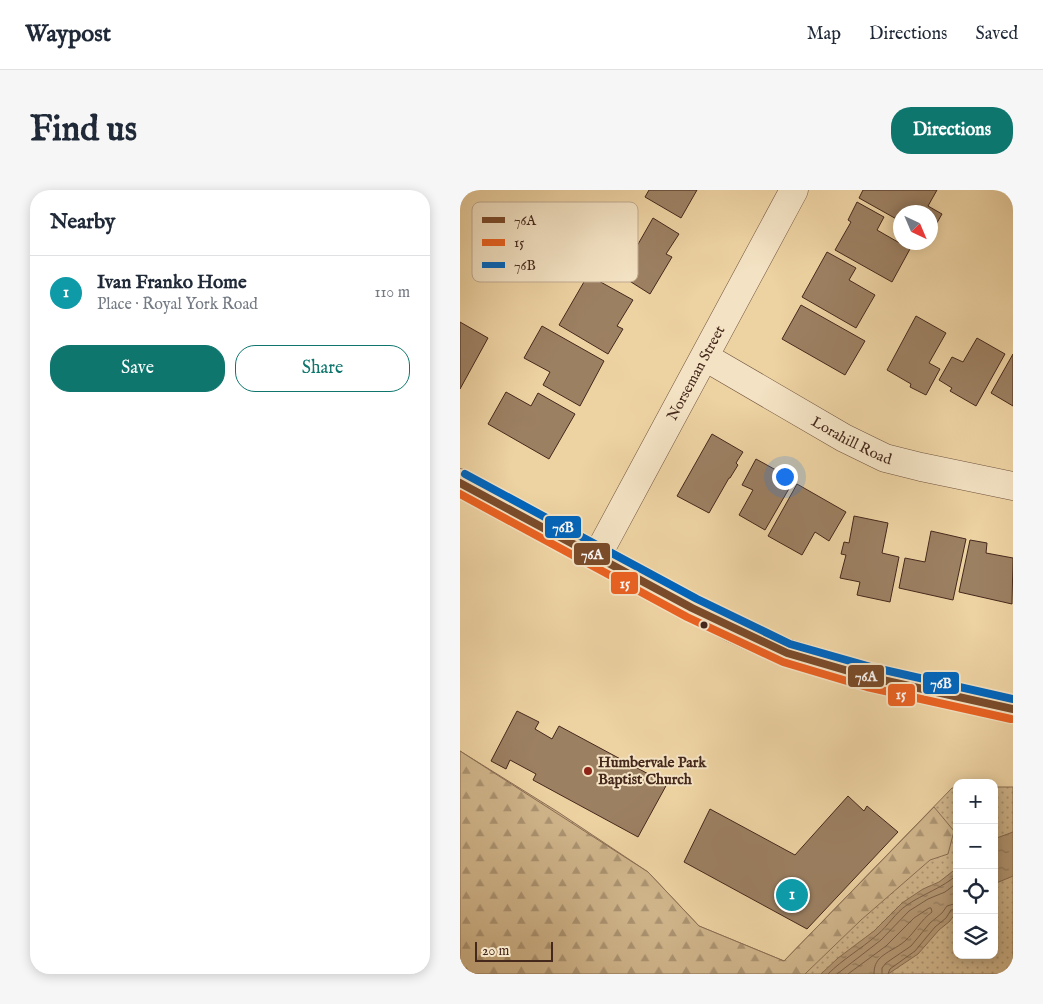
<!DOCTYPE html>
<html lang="en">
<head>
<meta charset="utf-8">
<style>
	:root { --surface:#fff; --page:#f6f6f7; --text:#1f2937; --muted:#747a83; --line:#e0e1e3; --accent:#0f766e }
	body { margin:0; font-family:"IM FELL English",serif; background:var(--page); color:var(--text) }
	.controls { position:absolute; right:15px; bottom:15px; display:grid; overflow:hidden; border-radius:10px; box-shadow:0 2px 12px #0003 }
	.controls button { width:45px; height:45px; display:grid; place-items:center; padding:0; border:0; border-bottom:1px solid var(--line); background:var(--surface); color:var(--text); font:25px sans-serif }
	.compass { position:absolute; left:433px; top:15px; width:45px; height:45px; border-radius:50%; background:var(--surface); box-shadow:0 2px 12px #0003; rotate:136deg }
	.scale { position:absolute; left:15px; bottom:12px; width:78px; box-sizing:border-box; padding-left:5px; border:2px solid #45281c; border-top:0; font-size:14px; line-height:18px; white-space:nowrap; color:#45281c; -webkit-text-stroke:4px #f3e2c3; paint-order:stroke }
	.you { position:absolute; left:324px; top:286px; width:18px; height:18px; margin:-12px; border:4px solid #fff; border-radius:50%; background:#1a73e8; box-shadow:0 0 0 8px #1a73e833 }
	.badge { display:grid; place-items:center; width:32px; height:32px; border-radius:50%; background:var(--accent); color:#fff; font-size:16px; font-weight:700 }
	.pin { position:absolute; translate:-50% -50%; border:2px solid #fff; box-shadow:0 1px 5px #0006 }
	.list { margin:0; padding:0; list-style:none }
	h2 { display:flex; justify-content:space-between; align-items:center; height:65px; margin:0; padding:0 20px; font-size:21px }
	h2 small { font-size:16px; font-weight:400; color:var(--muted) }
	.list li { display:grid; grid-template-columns:32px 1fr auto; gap:15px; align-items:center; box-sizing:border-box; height:75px; padding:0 20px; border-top:1px solid var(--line) }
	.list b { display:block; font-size:19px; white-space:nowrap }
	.list p { margin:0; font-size:16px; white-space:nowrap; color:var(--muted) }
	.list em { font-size:16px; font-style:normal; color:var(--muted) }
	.actions { display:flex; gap:10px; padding:15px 20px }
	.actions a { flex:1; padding:11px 0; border:1px solid var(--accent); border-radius:20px; text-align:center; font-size:18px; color:var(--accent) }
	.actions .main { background:var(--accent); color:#fff }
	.icon { flex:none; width:28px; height:28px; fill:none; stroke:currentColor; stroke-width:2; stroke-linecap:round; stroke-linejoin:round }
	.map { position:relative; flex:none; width:553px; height:784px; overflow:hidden; border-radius:20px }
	header { display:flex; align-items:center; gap:30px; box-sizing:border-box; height:70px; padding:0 25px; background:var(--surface); border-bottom:1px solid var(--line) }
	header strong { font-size:24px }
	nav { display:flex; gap:28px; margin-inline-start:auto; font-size:18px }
	.intro { display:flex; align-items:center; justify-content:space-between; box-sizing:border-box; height:120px; padding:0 30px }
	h1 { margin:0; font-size:35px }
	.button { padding:12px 22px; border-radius:20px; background:var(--accent); color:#fff; font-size:18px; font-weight:700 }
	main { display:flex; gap:30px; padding:0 30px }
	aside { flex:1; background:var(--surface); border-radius:20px; box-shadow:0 2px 12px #0003 }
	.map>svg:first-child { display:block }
</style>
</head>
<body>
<header>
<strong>Waypost</strong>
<nav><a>Map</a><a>Directions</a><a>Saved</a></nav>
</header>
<div class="intro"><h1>Find us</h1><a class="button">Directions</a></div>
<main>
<aside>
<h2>Nearby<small></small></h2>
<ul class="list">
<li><span class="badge" style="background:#0f9aa8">1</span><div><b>Ivan Franko Home</b><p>Place · Royal York Road</p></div><em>110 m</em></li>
</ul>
<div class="actions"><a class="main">Save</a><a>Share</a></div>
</aside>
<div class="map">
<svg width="553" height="784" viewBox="0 0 553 784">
	<defs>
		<pattern id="grass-dots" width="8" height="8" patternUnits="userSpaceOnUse" patternTransform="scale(1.25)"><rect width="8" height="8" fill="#d0b58b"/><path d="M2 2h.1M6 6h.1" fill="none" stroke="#ab9371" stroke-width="1.8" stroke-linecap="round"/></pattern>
		<pattern id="forest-firs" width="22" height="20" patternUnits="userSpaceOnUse" patternTransform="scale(1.25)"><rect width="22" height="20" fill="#d0b58b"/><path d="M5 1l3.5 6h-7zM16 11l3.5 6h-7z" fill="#ab9371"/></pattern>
		<pattern id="water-ripples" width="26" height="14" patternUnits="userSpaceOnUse" patternTransform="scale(1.25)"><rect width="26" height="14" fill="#b49874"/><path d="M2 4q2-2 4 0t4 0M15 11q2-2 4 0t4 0" fill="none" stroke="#947c5e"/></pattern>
	</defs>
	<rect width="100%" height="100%" fill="#edd2a2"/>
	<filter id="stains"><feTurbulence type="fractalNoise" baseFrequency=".004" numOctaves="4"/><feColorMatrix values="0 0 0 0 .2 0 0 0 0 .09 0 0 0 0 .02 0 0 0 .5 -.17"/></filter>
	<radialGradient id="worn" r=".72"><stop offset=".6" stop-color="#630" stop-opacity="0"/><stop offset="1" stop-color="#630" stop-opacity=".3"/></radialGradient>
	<path fill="url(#grass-dots)" stroke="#8a6e54" d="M 0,561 L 98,622 L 188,682 L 239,736 L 324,771 L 492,598 L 497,598 L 497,765 L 534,765 L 534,597 L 553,597 L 553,784 L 0,784 Z"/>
	<path fill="url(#forest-firs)" stroke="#8a6e54" d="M 0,561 L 188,682 L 239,736 L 324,771 L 474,617 L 494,641 L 488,664 L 470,670 L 401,730 L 345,784 L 0,784 Z"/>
	<g fill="url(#water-ripples)" stroke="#886b51">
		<path d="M 553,642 L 553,686 L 534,694 L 534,649 Z"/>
		<path d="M 497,678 L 497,721 L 490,731 L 479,740 L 458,764 L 428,784 L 361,784 L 378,768 L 414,741 L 442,713 L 463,699 L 479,692 Z"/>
	</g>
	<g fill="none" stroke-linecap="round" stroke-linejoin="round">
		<g stroke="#7c6048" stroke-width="1">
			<path d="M 368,784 C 383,769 401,759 417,745 C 428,736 435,723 447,715 C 463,704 482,698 497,685"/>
			<path d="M 377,784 L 421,750 L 449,721 L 468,709 L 485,702 L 497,693"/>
			<path d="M 388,784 L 426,756 L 454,728 L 469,718 L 471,718 L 472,722 C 461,730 455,742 445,751 C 437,758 427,761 419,769 C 415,774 414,778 414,784"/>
			<path d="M 422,784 L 422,778 L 426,773 L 451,756 L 470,733 L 482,723 L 487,716 L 497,713"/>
			<path d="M 428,784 L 430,779 L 455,761 L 475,737 L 486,728 L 491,720 L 497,719"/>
		</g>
	</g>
	<g fill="#9c8062" stroke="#45281c">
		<path d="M 189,0 L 237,0 L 221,28 L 185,7 Z"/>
		<path d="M 403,0 L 477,0 L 468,16 L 482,24 L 470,45 L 470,22 L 440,22 L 440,31 L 399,8 Z"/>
		<path d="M 540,0 L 553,0 L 553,7 Z"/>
		<path d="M 397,12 L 424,27 L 417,40 L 450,59 L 432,92 L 375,60 L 391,32 L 388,30 Z"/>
		<path d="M 193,28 L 219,44 L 206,64 L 212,67 L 190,104 L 160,85 L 167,73 L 157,67 L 164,57 L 173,63 Z"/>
		<path d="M 367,62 L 396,78 L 389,90 L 415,105 L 396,138 L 342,107 Z"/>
		<path d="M 128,85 L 173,110 L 157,136 L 163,139 L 148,164 L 99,135 Z"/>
		<path d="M 341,115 L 405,151 L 385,185 L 322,149 Z"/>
		<path d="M 456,126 L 486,143 L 469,173 L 480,179 L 466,205 L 450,197 L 451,194 L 427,180 Z"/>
		<path d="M 0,132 L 28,148 L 0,199 Z"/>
		<path d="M 82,136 L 144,171 L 120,216 L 83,195 L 90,182 L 64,168 Z"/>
		<path d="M 517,148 L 545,164 L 516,216 L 490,201 L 492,198 L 479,190 L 492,167 L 503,172 Z"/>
		<path d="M 553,164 L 553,216 L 531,203 Z"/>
		<path d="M 46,202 L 71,216 L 78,203 L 115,224 L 89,269 L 28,234 Z"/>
		<path d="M 252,244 L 283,262 L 276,273 L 278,275 L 270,288 L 269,288 L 249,323 L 217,306 Z"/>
		<path d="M 296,269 L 334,290 L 305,340 L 279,325 L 293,300 L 282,295 Z"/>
		<path d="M 337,294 L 386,322 L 369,351 L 355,342 L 342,365 L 308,346 Z"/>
		<path d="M 394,326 L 428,333 L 422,363 L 439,367 L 430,412 L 397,405 L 400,392 L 380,388 L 386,365 L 381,364 L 384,352 L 389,353 Z"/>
		<path d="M 471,341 L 506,349 L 493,410 L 439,398 L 445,368 L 465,372 Z"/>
		<path d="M 510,350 L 527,353 L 526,363 L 553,368 L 552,414 L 499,402 Z"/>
		<path d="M 57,521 L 79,532 L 75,539 L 92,549 L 99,536 L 207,594 L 178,647 L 73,590 L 76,584 L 50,570 L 46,579 L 31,571 Z"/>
		<path d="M 388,606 L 404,621 L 407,616 L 438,642 L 347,739 L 224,672 L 250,619 L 335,665 Z"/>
	</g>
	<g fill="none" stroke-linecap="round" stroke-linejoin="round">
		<defs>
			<g id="minor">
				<path id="s1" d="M 245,167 L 384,248 L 425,268 L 461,277 L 553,296"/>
			</g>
			<g id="tertiary">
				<path id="s2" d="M 137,366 L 334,0"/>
			</g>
			<path id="secondary" d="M 0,293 L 232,418 L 272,438 L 327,463 L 409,487 L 553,519"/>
		</defs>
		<use href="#minor" stroke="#6f523e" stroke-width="29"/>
		<use href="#tertiary" stroke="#6f523e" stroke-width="29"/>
		<use href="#secondary" stroke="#45281c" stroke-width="29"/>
		<use href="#minor" stroke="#f3e2c3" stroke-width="28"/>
		<use href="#tertiary" stroke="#f3e2c3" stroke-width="28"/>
		<use href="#secondary" stroke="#f3e2c3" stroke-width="28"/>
		<defs>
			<path id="bus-1" d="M 0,293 L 232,418 L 327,463 L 409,487 L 553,519"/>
			<path id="bus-2" d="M 0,304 L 227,427 L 323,472 L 407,497 L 551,529"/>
			<path id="bus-3" d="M 5,284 L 237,409 L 330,454 L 411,477 L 553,509"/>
		</defs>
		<use href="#bus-1" stroke="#f3e2c3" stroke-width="11"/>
		<use href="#bus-2" stroke="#f3e2c3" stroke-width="11"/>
		<use href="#bus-3" stroke="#f3e2c3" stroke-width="11"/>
		<use href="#bus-1" stroke="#7a4b2a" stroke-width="8"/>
		<use href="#bus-2" stroke="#e96222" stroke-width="8"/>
		<use href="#bus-3" stroke="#0065bd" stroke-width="8"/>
	</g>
	<circle fill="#45281c" stroke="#f3e2c3" stroke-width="2" cx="244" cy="435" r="4.5"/>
	<circle fill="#8f2418" stroke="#f3e2c3" stroke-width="2" cx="128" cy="581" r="5"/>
	<g text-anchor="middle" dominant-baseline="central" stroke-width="4" stroke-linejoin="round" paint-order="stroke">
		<g font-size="15" fill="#45281c" stroke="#f3e2c3">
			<text stroke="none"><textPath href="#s2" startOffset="208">Norseman Street</textPath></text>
			<text stroke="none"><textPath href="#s1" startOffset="169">Lorahill Road</textPath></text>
		</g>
		<g font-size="15" font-weight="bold" fill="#45281c" stroke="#f3e2c3" text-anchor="start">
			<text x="138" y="572">Humbervale Park<tspan x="138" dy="17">Baptist Church</tspan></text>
		</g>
	</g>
	<rect x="12" y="12" width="166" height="80" rx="8" fill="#f3e2c3" stroke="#bfaa91" stroke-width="1"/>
	<rect x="22" y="27" width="23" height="6" fill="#7a4b2a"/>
	<rect x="22" y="49" width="23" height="7" fill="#e96222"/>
	<rect x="22" y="72" width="23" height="6" fill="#0065bd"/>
	<g font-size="14" fill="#45281c">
		<text x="54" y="35">76A</text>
		<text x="54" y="57">15</text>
		<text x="54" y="80">76B</text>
	</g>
	<g stroke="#f3e2c3" stroke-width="2">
		<rect x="84" y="325" width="38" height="24" rx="5" fill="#0065bd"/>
		<rect x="113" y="352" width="38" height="24" rx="5" fill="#7a4b2a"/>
		<rect x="150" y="381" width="29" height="24" rx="5" fill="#e96222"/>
		<rect x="387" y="474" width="38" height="24" rx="5" fill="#7a4b2a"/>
		<rect x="462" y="481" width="38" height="24" rx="5" fill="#0065bd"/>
		<rect x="427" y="493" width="29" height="24" rx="5" fill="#e96222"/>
	</g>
	<g font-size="14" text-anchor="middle" font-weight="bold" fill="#fff">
		<text x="103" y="342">76B</text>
		<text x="132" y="369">76A</text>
		<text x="165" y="398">15</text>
		<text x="406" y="491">76A</text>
		<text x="481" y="498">76B</text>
		<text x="441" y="509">15</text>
	</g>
	<rect width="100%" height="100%" filter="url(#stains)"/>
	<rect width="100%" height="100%" fill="url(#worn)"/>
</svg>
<div class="controls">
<button>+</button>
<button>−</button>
<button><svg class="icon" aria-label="locate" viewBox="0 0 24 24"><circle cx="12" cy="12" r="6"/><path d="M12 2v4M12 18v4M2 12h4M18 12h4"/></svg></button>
<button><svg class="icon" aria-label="layers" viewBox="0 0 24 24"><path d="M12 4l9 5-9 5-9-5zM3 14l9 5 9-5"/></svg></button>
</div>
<svg class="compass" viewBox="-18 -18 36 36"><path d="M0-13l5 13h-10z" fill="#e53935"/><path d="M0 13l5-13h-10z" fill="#747a83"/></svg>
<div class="scale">20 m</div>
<div class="you"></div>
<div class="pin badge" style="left:332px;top:705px;background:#0f9aa8">1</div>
</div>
</main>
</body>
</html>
